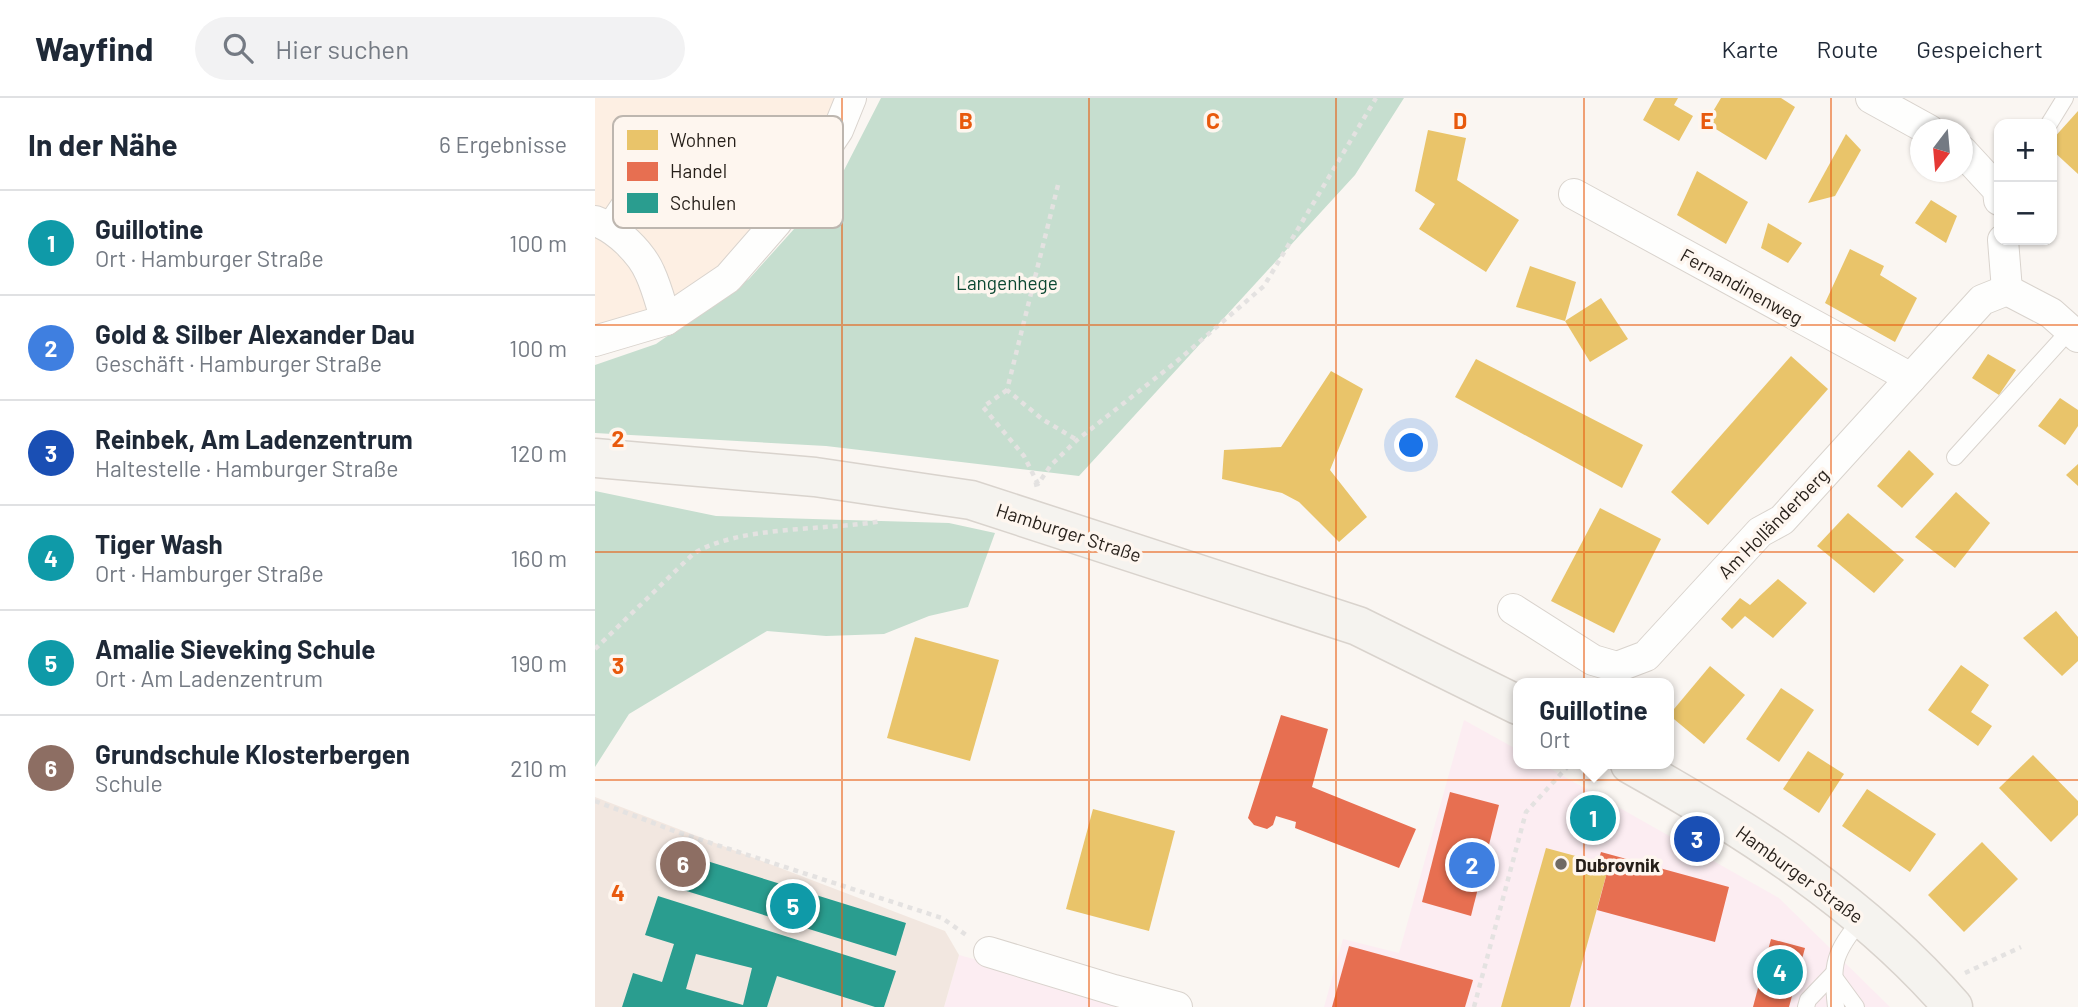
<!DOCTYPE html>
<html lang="de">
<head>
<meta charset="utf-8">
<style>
	:root { --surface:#fff; --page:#f2f2f3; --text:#1f2937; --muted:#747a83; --line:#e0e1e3; --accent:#2563eb }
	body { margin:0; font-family:Barlow,sans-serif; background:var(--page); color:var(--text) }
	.controls { position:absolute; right:21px; top:21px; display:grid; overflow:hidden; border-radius:14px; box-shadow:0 2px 5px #0004 }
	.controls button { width:63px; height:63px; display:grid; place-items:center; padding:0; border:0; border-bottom:2px solid var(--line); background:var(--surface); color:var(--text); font:35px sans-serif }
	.compass { position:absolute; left:1315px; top:21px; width:63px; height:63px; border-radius:50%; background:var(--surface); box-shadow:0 2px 5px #0004; rotate:196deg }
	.you { position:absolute; left:817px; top:348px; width:24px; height:24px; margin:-18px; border:5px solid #fff; border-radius:50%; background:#1a73e8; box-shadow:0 0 0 10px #1a73e833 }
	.badge { display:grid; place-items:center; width:46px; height:46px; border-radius:50%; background:var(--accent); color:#fff; font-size:23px; font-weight:700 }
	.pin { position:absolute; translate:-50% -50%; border:4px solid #fff; box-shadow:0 2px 7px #0006 }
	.popup { position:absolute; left:918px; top:580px; width:161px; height:91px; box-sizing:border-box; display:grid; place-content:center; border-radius:14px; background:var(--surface); filter:drop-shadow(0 2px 5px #0005); font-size:23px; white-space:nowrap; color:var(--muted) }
	.popup b { font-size:26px; color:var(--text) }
	.popup::after { content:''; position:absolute; left:50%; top:100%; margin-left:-14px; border:14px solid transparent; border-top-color:var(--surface) }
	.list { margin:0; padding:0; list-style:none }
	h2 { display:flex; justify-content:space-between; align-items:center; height:91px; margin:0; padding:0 28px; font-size:30px }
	h2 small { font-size:23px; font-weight:400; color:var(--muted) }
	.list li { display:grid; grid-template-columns:46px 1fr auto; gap:21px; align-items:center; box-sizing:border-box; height:105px; padding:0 28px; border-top:2px solid var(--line) }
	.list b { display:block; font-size:26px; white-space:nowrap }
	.list p { margin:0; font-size:23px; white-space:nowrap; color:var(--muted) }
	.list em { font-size:23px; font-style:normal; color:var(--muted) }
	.icon { flex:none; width:38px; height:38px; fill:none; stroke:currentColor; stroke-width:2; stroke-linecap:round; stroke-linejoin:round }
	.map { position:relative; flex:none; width:1483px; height:909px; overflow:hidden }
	header { display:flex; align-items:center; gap:42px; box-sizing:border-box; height:98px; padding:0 35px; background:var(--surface); border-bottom:2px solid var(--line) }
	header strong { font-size:33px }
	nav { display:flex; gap:38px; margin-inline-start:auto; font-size:24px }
	.search { width:490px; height:63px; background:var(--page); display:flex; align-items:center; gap:18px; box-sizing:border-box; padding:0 24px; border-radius:38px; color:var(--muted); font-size:26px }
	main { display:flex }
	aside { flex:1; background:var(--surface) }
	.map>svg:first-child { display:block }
</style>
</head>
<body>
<header>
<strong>Wayfind</strong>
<div class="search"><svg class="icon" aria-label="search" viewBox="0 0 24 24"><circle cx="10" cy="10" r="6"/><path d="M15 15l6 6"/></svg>Hier suchen</div>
<nav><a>Karte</a><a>Route</a><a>Gespeichert</a></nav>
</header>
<main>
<aside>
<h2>In der Nähe<small>6 Ergebnisse</small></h2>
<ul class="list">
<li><span class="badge" style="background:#0f9aa8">1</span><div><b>Guillotine</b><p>Ort · Hamburger Straße</p></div><em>100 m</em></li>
<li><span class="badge" style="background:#3f7fe0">2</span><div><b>Gold &amp; Silber Alexander Dau</b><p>Geschäft · Hamburger Straße</p></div><em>100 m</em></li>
<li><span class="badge" style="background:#1a4fb4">3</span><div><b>Reinbek, Am Ladenzentrum</b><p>Haltestelle · Hamburger Straße</p></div><em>120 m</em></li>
<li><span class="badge" style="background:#0f9aa8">4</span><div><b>Tiger Wash</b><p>Ort · Hamburger Straße</p></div><em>160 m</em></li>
<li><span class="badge" style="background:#0f9aa8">5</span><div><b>Amalie Sieveking Schule</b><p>Ort · Am Ladenzentrum</p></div><em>190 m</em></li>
<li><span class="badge" style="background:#8d6e63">6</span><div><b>Grundschule Klosterbergen</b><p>Schule</p></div><em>210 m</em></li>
</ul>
</aside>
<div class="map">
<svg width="1483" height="909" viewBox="0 0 1483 909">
	<rect width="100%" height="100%" fill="#faf6f2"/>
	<g fill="#fcedf2">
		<path d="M 869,622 L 923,652 L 923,666 L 947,666 L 1184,800 L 1295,909 L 729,909 L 748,841 L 804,855 Z"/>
		<path d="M 364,857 L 555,909 L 349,909 Z"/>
	</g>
	<path fill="#fdefe3" d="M 0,0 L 256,0 L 133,180 L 0,243 Z"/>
	<path fill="#f2e7e0" d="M 0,699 L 350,833 L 364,857 L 349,909 L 0,909 Z"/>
	<g fill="#c6decf">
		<path d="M 286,0 L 809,0 L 760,77 L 484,378 L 231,348 L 0,335 L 0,267 L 61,246 L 154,181 L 245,80 Z"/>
		<path d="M 0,393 L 121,418 L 354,425 L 400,435 L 373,509 L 334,518 L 289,536 L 231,538 L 172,533 L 34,616 L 0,669 Z"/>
	</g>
	<g fill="#e9c46a">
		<path d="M 1060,0 L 1083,0 L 1079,7 L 1098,18 L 1084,43 L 1048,22 Z"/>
		<path d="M 1126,0 L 1186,0 L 1200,9 L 1171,62 L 1111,25 Z"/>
		<path d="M 1483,13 L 1483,76 L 1457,52 L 1457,42 Z"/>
		<path d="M 833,32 L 871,40 L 862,82 L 924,122 L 891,174 L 824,131 L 840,106 L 820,93 Z"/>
		<path d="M 1251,36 L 1266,52 L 1240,98 L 1213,105 Z"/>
		<path d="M 1102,73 L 1153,104 L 1131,146 L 1082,117 Z"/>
		<path d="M 1336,102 L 1362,118 L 1351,145 L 1320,125 Z"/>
		<path d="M 1173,125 L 1207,145 L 1193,165 L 1166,150 Z"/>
		<path d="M 1255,151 L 1289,168 L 1285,177 L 1322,200 L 1300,244 L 1230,205 Z"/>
		<path d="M 935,168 L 981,184 L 970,223 L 921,209 Z"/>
		<path d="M 1006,200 L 1033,241 L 995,264 L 970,223 Z"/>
		<path d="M 1393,256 L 1421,272 L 1404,297 L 1377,280 Z"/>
		<path d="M 1196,258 L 1233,291 L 1113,427 L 1076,394 Z"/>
		<path d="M 881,261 L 1048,347 L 1027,390 L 860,299 Z"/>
		<path d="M 736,273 L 768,291 L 735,372 L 772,419 L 744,444 L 704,404 L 687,395 L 627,381 L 629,352 L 686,349 Z"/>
		<path d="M 1465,300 L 1483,312 L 1483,328 L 1470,347 L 1443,328 Z"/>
		<path d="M 1314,352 L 1339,376 L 1307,410 L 1282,388 Z"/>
		<path d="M 1483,366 L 1483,388 L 1471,377 Z"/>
		<path d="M 1361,394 L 1395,425 L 1360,470 L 1320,439 Z"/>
		<path d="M 1005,410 L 1066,441 L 1019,535 L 956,503 Z"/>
		<path d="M 1253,415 L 1309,462 L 1279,495 L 1222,448 Z"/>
		<path d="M 1183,481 L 1212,505 L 1178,540 L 1150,518 L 1137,531 L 1126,521 L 1145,500 L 1155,507 Z"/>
		<path d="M 1461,513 L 1483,539 L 1483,563 L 1467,578 L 1428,540 Z"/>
		<path d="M 320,539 L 404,562 L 375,663 L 292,640 Z"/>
		<path d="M 1366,567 L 1394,587 L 1376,614 L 1397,628 L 1383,648 L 1333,612 Z"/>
		<path d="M 1115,568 L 1150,597 L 1109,646 L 1074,617 Z"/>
		<path d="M 1186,590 L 1219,612 L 1184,664 L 1151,641 Z"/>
		<path d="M 1213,653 L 1249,676 L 1224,715 L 1188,691 Z"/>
		<path d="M 1438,657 L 1483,703 L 1483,717 L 1456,744 L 1404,690 Z"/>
		<path d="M 1272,691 L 1341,736 L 1315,774 L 1247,728 Z"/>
		<path d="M 498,711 L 580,733 L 554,833 L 471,811 Z"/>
		<path d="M 1387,744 L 1423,781 L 1369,834 L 1333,797 Z"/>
		<path d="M 951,750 L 1014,767 L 975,909 L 906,909 Z"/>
	</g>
	<g fill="#e76f51">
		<path d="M 686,617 L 733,631 L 717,689 L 821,731 L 804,770 L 700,730 L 701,724 L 681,718 L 678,727 L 672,731 L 659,727 L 653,720 Z"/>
		<path d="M 855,694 L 904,707 L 876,818 L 827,804 Z"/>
		<path d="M 1006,754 L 1134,789 L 1120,844 L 1002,812 L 1014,767 L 1003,764 Z"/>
		<path d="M 1176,841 L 1210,850 L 1194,909 L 1158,909 Z"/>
		<path d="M 754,848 L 878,882 L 870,909 L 737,909 Z"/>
	</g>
	<g fill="#2a9d8f" fill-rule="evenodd">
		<path d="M 96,758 L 311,825 L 301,858 L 85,791 Z"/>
		<path d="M 63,798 L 301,873 L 289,909 L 280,909 L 182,878 L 172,909 L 27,909 L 38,875 L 67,884 L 79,846 L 50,837 ZM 101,856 L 157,870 L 148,907 L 91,891 Z"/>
	</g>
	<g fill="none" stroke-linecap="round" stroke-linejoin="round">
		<defs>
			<g id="lane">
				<path d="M 1454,26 L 1470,0"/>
				<path d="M 10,127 L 41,81"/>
				<path d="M 1360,359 L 1475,232"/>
				<path d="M 1239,879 L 1261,909"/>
				<path d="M 1211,909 L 1213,902 L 1237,877"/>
				<path d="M 1241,909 C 1236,866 1239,854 1267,821"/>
			</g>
			<g id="street">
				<path d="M 1276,0 L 1334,32"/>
				<path d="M 1367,53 L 1403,92 L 1404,102"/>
				<path d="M 979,96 L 1316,280"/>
				<path d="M 0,123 C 21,130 46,154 55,175 C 62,190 66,207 71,222"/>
				<path d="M 1408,142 L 1412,192"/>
				<path d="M 0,243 L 71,222 L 133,180 L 181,125 L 243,32 L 256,0"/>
				<path d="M 918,511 L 998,562 L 1022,569 L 1051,558 L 1165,434 L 1187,422 L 1387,202 L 1412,192 L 1456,215 L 1483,239"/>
				<path d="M 394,854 L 519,892 L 582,909"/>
			</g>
			<g id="secondary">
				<path d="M 0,360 L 220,379 L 376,402 L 763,528 L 923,607"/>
				<path d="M 1035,666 C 1153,732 1269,806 1358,909"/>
			</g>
		</defs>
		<use href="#lane" stroke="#d9d3cd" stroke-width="18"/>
		<use href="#street" stroke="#d9d3cd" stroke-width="32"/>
		<use href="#secondary" stroke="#d9d3cd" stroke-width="41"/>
		<g stroke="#e4e2e1" stroke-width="4.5" stroke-dasharray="5 5" stroke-linecap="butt">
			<path d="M 463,87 L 412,292 L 447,321 L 482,342"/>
			<path d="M 412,292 L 388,309 L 429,358 L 443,386"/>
			<path d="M 439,387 L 443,386 L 456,367 L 482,342 L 581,264 L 669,188 L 781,0"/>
			<path d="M 0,551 L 98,456 C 144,427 231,433 287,423"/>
			<path d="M 0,703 L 82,734 L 347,820 L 374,839"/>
			<path d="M 1370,875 L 1426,849"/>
			<path d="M 879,909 L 931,714 L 975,666"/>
		</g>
		<use href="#lane" stroke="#fefefd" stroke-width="16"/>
		<use href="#street" stroke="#fefefd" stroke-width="30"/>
		<use href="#secondary" stroke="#f5f3ef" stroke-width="38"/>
	</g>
	<path fill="none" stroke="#e8590c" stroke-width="2" stroke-opacity="0.55" d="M 247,0 L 247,909M 494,0 L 494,909M 741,0 L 741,909M 989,0 L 989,909M 1236,0 L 1236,909M 0,227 L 1483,227M 0,454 L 1483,454M 0,682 L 1483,682"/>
	<circle fill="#706a65" stroke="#fef6ef" stroke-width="2.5" cx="966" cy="766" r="7"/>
	<g text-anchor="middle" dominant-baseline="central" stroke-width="7" stroke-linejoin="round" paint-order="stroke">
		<g font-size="19" fill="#0c4832" stroke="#fef6ef">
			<text x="412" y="184">Langenhege</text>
		</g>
		<g font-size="19" fill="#261f19" stroke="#fef6ef">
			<text transform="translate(1147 188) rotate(29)">Fernandinenweg</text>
			<text transform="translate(1178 425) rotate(-45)">Am Holländerberg</text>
			<text transform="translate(474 434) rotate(18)">Hamburger Straße</text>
			<text transform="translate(1205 776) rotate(36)">Hamburger Straße</text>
		</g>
		<g font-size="19" font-weight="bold" fill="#261f19" stroke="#fef6ef" text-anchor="start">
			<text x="980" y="766">Dubrovnik</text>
		</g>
	</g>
	<rect x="18" y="18" width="230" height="112" rx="10" fill="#fef6ef" stroke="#bdb6af" stroke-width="2"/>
	<rect x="32" y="32" width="31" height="20" fill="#e9c46a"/>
	<rect x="32" y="64" width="31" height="19" fill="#e76f51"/>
	<rect x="32" y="95" width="31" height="20" fill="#2a9d8f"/>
	<g font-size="19" fill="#261f19">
		<text x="75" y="49">Wohnen</text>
		<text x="75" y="80">Handel</text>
		<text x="75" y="112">Schulen</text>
	</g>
	<g font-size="23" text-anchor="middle" font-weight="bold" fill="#e8590c" stroke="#fef6ef" stroke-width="7" stroke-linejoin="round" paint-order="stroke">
		<text x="371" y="31">B</text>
		<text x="618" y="31">C</text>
		<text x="865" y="31">D</text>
		<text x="1112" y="31">E</text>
		<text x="23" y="349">2</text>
		<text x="23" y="576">3</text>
		<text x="23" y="803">4</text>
	</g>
</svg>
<div class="controls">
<button>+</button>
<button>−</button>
</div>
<svg class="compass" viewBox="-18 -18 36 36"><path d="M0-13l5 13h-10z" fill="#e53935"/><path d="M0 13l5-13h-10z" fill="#747a83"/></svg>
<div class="you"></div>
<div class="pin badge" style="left:998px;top:720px;background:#0f9aa8">1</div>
<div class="popup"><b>Guillotine</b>Ort</div>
<div class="pin badge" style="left:877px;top:767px;background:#3f7fe0">2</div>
<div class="pin badge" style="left:1102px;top:741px;background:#1a4fb4">3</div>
<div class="pin badge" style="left:1185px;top:874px;background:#0f9aa8">4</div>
<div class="pin badge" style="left:198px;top:808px;background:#0f9aa8">5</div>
<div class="pin badge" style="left:88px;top:766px;background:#8d6e63">6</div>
</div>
</main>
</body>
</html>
